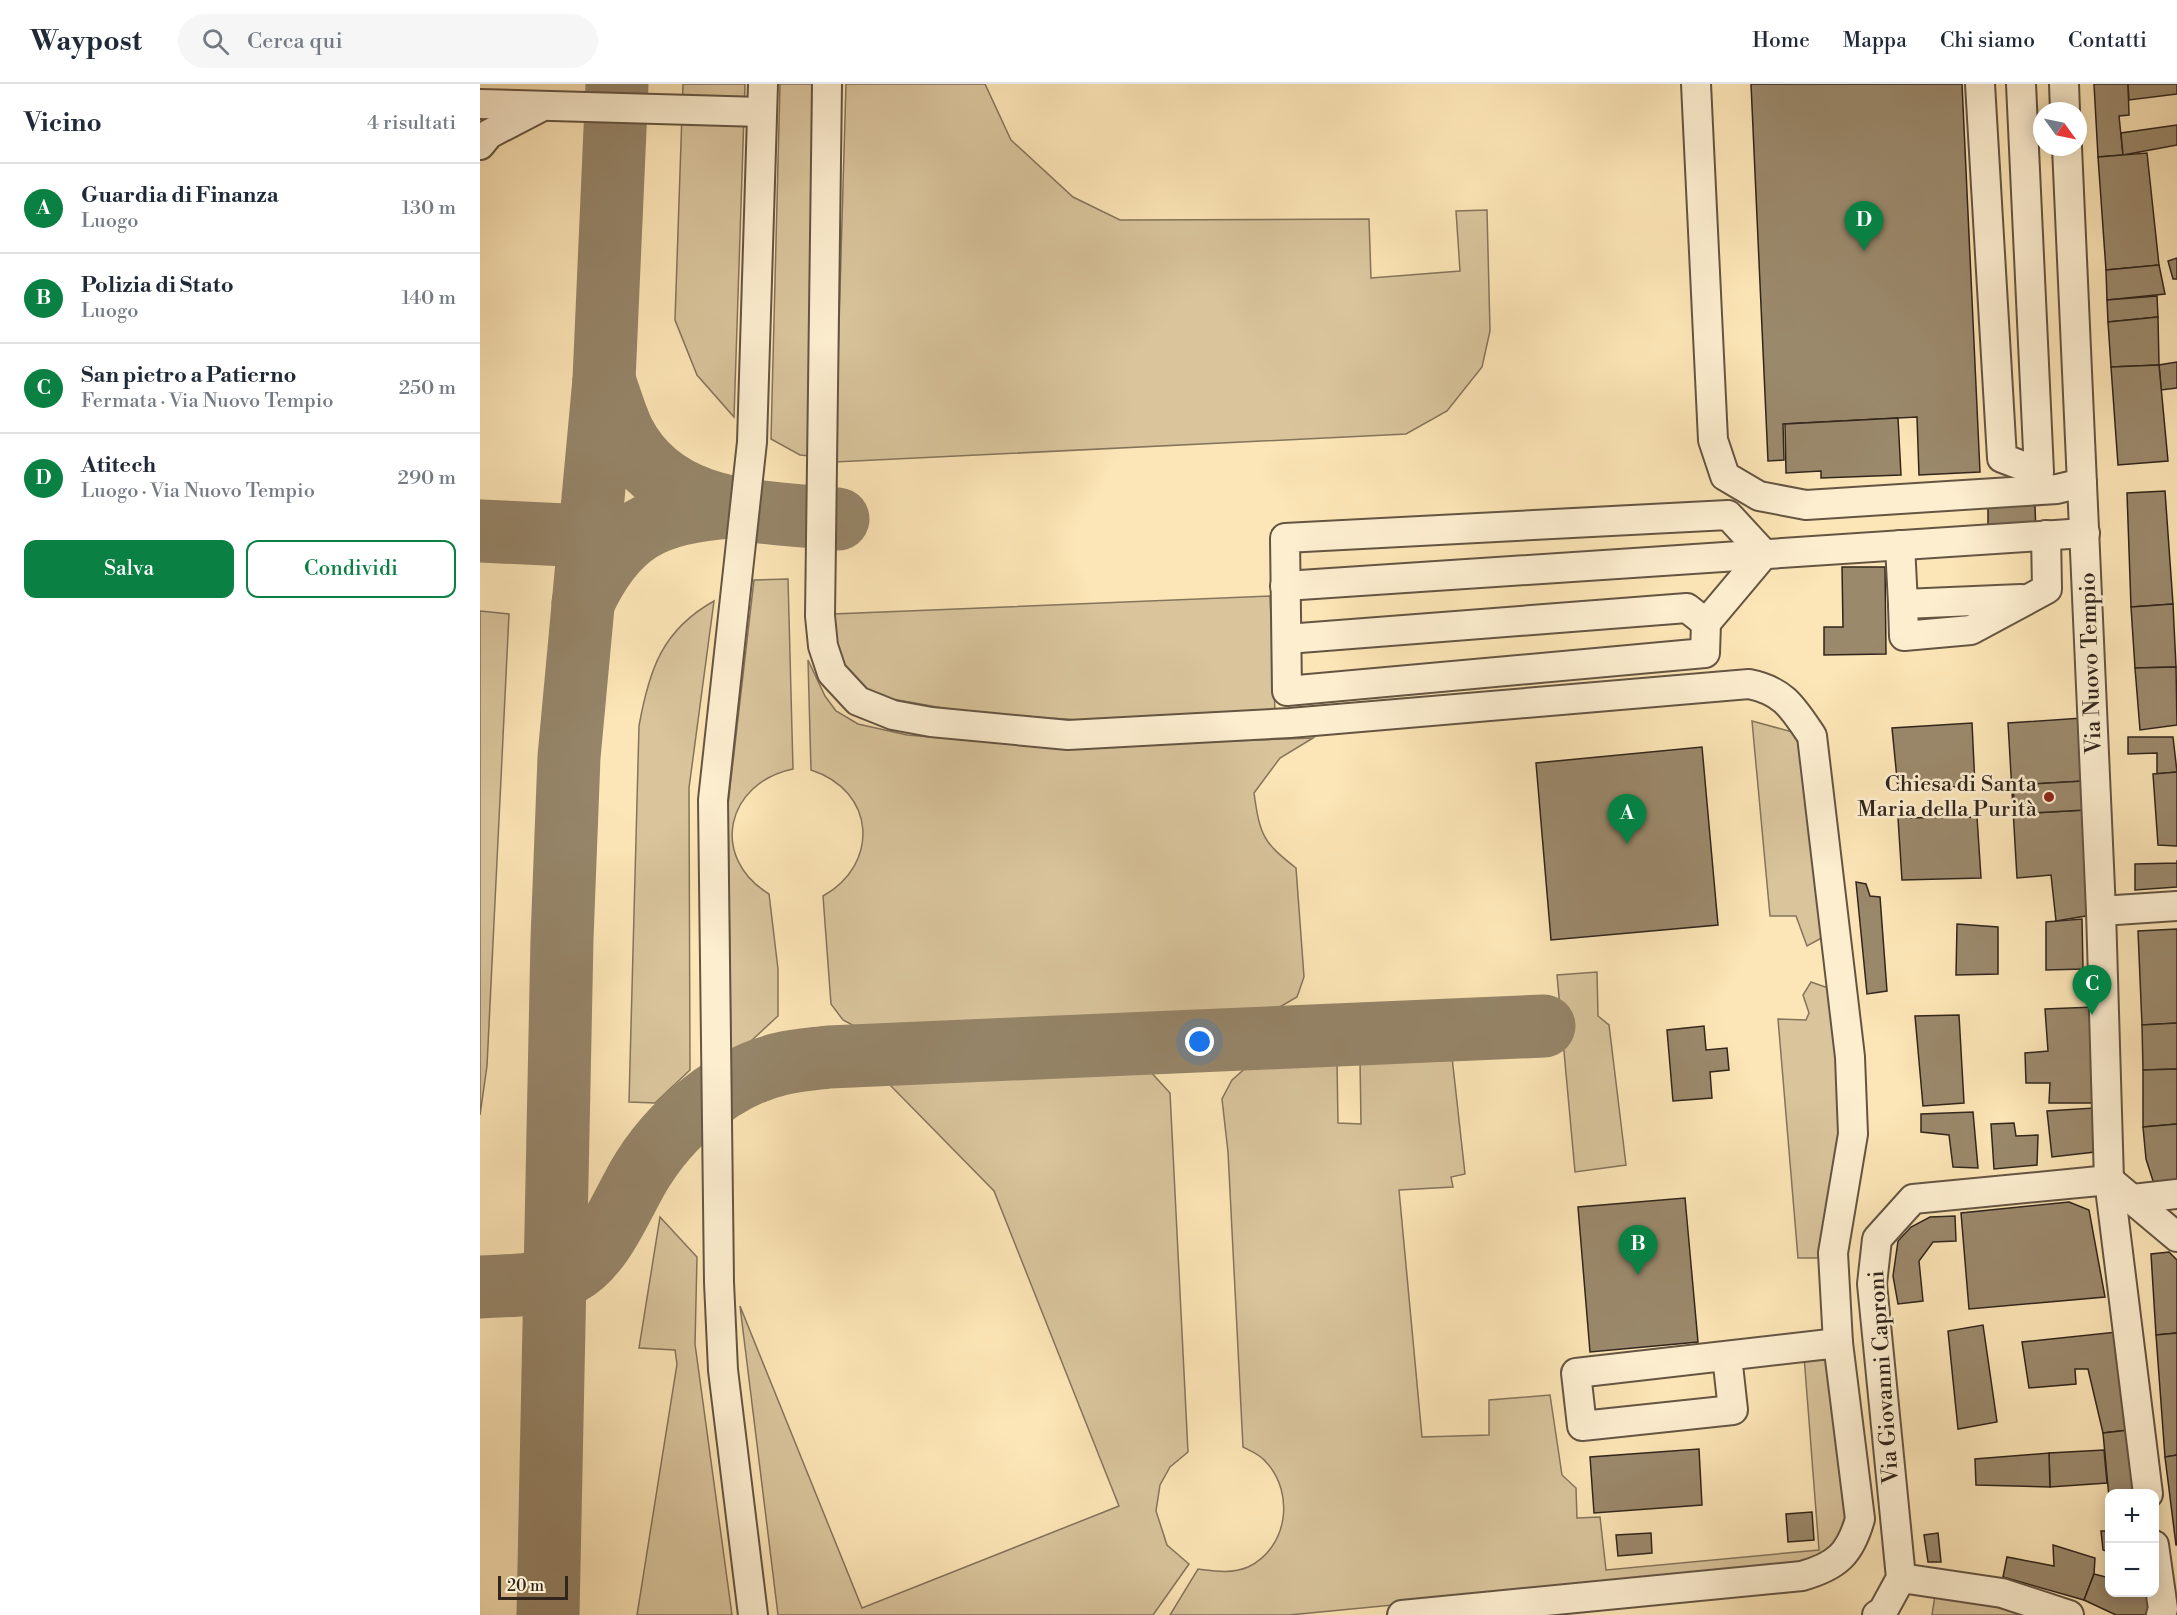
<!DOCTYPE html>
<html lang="it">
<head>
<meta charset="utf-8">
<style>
	:root { --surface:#fff; --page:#f6f6f7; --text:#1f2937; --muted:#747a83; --line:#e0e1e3; --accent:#0b8043 }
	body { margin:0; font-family:"Libre Bodoni",serif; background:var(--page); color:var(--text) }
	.controls { position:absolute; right:18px; bottom:18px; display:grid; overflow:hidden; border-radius:12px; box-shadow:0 3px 15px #0003 }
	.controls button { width:54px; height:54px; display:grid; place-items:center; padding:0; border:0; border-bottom:2px solid var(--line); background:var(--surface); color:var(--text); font:30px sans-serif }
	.compass { position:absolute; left:1553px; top:18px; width:54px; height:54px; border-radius:50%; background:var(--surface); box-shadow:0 3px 15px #0003; rotate:123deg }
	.scale { position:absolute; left:18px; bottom:15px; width:70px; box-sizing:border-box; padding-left:6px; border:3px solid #31251c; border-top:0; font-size:16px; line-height:21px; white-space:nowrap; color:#31251c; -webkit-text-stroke:4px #fdeed0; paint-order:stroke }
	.you { position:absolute; left:720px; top:958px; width:21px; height:21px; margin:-15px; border:4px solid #fff; border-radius:50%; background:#1a73e8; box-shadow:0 0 0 9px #1a73e833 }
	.badge { display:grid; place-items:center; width:39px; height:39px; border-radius:50%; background:var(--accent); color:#fff; font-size:20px; font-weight:700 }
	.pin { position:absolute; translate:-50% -50px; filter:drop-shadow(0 2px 3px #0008) }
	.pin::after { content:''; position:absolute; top:32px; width:21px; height:18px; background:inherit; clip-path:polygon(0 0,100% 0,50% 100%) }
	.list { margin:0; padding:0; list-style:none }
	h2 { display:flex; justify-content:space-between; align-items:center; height:78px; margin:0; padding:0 24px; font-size:26px }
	h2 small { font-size:20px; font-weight:400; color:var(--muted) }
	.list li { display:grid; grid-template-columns:39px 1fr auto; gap:18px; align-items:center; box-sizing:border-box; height:90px; padding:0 24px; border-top:2px solid var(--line) }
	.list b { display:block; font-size:22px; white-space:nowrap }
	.list p { margin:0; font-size:20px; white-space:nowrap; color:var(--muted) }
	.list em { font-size:20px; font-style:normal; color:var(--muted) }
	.actions { display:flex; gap:12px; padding:18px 24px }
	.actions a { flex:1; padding:14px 0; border:2px solid var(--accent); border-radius:12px; text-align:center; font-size:21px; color:var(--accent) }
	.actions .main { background:var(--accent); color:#fff }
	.icon { flex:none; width:33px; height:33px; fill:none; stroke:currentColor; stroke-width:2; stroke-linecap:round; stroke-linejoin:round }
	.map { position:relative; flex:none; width:1697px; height:1531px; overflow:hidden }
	header { display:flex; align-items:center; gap:36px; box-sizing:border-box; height:84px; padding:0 30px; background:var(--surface); border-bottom:2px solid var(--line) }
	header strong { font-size:28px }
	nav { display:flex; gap:33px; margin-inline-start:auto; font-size:21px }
	.search { width:420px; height:54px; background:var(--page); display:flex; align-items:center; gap:15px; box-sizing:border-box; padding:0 21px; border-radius:33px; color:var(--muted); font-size:22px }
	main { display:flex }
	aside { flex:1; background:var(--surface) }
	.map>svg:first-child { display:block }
</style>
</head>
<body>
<header>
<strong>Waypost</strong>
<div class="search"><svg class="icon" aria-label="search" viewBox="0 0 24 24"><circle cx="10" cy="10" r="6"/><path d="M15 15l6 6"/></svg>Cerca qui</div>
<nav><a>Home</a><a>Mappa</a><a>Chi siamo</a><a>Contatti</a></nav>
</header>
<main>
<aside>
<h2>Vicino<small>4 risultati</small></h2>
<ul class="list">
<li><span class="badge">A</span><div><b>Guardia di Finanza</b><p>Luogo</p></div><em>130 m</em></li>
<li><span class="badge">B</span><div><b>Polizia di Stato</b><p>Luogo</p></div><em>140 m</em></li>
<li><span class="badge">C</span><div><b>San pietro a Patierno</b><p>Fermata · Via Nuovo Tempio</p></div><em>250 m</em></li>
<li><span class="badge">D</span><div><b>Atitech</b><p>Luogo · Via Nuovo Tempio</p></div><em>290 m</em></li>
</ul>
<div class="actions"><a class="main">Salva</a><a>Condividi</a></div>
</aside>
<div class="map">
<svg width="1697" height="1531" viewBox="0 0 1697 1531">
	<rect width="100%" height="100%" fill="#fce5b6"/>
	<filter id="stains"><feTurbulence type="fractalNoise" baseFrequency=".00333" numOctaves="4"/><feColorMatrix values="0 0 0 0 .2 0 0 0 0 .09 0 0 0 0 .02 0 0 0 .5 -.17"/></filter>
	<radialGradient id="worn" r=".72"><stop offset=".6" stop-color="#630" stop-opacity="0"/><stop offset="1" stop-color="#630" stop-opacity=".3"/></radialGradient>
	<g fill="#d9c49c" stroke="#85745c" stroke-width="1.5">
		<path d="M 203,0 L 265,0 L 254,333 L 217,291 L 195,236 Z"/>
		<path d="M 300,0 L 335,0 L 330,372 L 320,371 L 291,355 Z"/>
		<path d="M 366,0 L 505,0 L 531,56 L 593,113 L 640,136 L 889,135 L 891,194 L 980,187 L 976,127 L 1007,126 L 1010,247 L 1002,283 L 967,327 L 926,350 L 355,378 Z"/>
		<path d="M 308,495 L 313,685 C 246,699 229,773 289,810 L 298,885 L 298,932 L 271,957 L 251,968 L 248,721 L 274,496 Z"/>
		<path d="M 790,512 L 795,627 L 598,636 L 485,628 L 401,613 L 369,597 L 358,574 L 353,530 Z"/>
		<path d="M 234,517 L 209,704 L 210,986 L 175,1019 L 149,1018 L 159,642 C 169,586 182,546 234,517 Z"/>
		<path d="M 0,527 L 29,530 L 7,982 L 0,1031 Z"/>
		<path d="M 328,576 L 345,612 L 356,627 L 378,640 L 427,651 L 571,663 L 833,654 L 800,674 L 774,709 C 780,752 783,758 816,784 L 824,893 L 817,913 L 798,924 L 378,944 L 363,936 L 351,920 L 343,812 C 400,780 396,707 331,686 Z"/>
		<path d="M 1272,637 L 1316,649 L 1324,657 L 1347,851 L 1327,862 L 1316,832 L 1290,832 Z"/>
		<path d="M 1117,888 L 1118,932 L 1129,941 L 1146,1081 L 1095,1088 L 1077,891 Z"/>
		<path d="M 1331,898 L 1354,906 L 1362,1052 L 1343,1174 L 1318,1174 L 1298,935 L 1326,936 L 1329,929 L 1323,911 Z"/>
		<path d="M 972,973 L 985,1090 L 971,1093 L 973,1103 L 919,1106 L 942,1353 L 1009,1351 L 1009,1316 L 1070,1311 L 1082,1391 L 1096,1404 L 1097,1434 L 1120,1433 L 1126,1486 L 1339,1466 L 1324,1272 L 1350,1268 L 1369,1420 L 1365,1448 L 1339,1480 L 809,1531 L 690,1531 L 718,1485 C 734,1487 752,1490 768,1483 C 808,1464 815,1409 786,1378 C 781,1371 771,1367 763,1363 L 748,1068 L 742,1015 L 752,996 L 768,982 L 857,976 L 858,1039 L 881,1040 L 880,976 Z"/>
		<path d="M 669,986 L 690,1009 L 708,1368 L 690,1383 L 680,1401 L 676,1427 L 687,1461 L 709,1480 L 673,1531 L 298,1531 L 260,1222 L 382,1524 L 639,1422 L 514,1107 L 409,1000 Z"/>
		<path d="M 180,1133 L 217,1173 L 215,1260 L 252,1531 L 157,1531 L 197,1280 L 195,1266 L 159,1264 Z"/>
		<path d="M 1455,1511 L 1513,1521 L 1548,1531 L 1452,1531 Z"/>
	</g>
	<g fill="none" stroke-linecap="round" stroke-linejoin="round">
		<g stroke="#968569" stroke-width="63">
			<path d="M 124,296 C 130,313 135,331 143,348 C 185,431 279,427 358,435"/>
			<path d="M 0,447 L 108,452"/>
			<path d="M 103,519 C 136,447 174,428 251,423"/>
			<path d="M 0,1203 C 29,1201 63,1203 90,1189 C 119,1173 136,1134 151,1106 C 180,1049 237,995 300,980 C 316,976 333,975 349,973 L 1064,942"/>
			<path d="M 68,1531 L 82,855 L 89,673 L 124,296 L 137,0"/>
		</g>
	</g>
	<g fill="#9b896c" stroke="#31251c" stroke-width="1.5">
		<path d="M 1271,0 L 1482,0 L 1500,388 L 1439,391 L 1437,333 L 1303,340 L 1304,376 L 1288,377 Z"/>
		<path d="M 1614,0 L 1648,0 L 1649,31 L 1639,32 L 1643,71 L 1618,73 Z"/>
		<path d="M 1648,0 L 1697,0 L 1697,10 L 1649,16 Z"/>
		<path d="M 1697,41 L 1697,61 L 1643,71 L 1641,49 Z"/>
		<path d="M 1667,69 L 1679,181 L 1626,186 L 1618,73 Z"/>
		<path d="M 1697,174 L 1697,195 L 1693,195 L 1688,177 Z"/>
		<path d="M 1679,181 L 1685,210 L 1627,216 L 1626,186 Z"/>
		<path d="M 1677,212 L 1678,233 L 1628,238 L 1627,216 Z"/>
		<path d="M 1678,233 L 1679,281 L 1631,283 L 1628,238 Z"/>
		<path d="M 1697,278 L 1697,304 L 1681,306 L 1679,281 Z"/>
		<path d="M 1679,281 L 1688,377 L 1638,381 L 1631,283 Z"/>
		<path d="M 1418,334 L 1421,391 L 1341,394 L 1341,387 L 1306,389 L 1305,340 Z"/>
		<path d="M 1554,396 L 1556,449 L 1508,449 L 1508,397 Z"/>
		<path d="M 1685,407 L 1693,520 L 1651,523 L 1647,409 Z"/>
		<path d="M 1362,483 L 1405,483 L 1406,570 L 1344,571 L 1344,543 L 1363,543 Z"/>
		<path d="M 1693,520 L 1696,583 L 1655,584 L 1651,523 Z"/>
		<path d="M 1696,583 L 1697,641 L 1660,646 L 1655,584 Z"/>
		<path d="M 1602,634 L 1604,697 L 1533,701 L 1535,730 L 1605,726 L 1612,831 L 1576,837 L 1571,791 L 1537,794 L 1528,639 Z"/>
		<path d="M 1492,639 L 1495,702 L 1418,705 L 1412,644 Z"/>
		<path d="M 1648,653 L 1693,653 L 1697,688 L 1677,690 L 1677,669 L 1648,670 Z"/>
		<path d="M 1222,663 L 1238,841 L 1071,856 L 1056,679 Z"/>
		<path d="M 1697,688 L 1697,762 L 1678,761 L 1673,690 Z"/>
		<path d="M 1604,697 L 1605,726 L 1535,730 L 1533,701 Z"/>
		<path d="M 1497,733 L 1501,794 L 1422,796 L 1418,734 Z"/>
		<path d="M 1697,776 L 1697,803 L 1655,806 L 1655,780 L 1697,779 Z"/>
		<path d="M 1376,798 L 1386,800 L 1390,812 L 1400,813 L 1407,907 L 1387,910 Z"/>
		<path d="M 1602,835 L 1603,885 L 1566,886 L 1566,838 Z"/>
		<path d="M 1477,840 L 1518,843 L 1518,890 L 1476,891 Z"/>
		<path d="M 1697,845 L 1697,939 L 1662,941 L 1658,847 Z"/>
		<path d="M 1614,923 L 1617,1019 L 1569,1019 L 1570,999 L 1546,999 L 1545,969 L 1568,967 L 1565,925 Z"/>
		<path d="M 1479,931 L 1484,1019 L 1443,1022 L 1435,932 Z"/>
		<path d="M 1697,939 L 1697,985 L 1663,986 L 1662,941 Z"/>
		<path d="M 1224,942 L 1226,966 L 1247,964 L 1249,986 L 1230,988 L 1232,1014 L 1193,1017 L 1187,946 Z"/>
		<path d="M 1697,985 L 1697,1040 L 1663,1043 L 1663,986 Z"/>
		<path d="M 1614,1024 L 1615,1068 L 1572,1073 L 1567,1027 Z"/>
		<path d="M 1493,1028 L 1498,1084 L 1473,1083 L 1469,1051 L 1441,1048 L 1441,1030 Z"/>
		<path d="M 1534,1039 L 1536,1052 L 1558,1051 L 1557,1081 L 1514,1085 L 1511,1040 Z"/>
		<path d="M 1697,1040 L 1697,1100 L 1675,1103 L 1666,1075 L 1663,1043 Z"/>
		<path d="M 1205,1114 L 1218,1258 L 1110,1268 L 1098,1123 Z"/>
		<path d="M 1589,1118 L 1609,1126 L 1625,1213 L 1489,1225 L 1481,1129 Z"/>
		<path d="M 1475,1132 L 1476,1157 L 1453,1158 L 1439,1177 L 1443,1217 L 1418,1220 L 1413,1192 L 1418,1157 L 1431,1143 L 1450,1133 Z"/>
		<path d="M 1689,1168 L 1697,1176 L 1697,1249 L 1676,1251 L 1671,1170 Z"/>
		<path d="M 1503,1241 L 1517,1338 L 1478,1345 L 1468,1247 Z"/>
		<path d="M 1637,1248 L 1649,1346 L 1623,1349 L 1608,1285 L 1595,1285 L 1596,1300 L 1549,1304 L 1542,1258 Z"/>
		<path d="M 1697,1249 L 1697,1371 L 1685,1373 L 1676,1251 Z"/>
		<path d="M 1649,1346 L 1657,1410 L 1630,1410 L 1630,1424 L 1623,1349 Z"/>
		<path d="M 1219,1365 L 1222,1421 L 1114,1429 L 1110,1373 Z"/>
		<path d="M 1624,1366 L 1627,1399 L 1570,1403 L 1569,1369 Z"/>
		<path d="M 1569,1369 L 1570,1403 L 1496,1401 L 1495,1375 Z"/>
		<path d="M 1697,1371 L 1697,1461 L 1696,1461 L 1685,1373 Z"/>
		<path d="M 1332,1428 L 1334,1456 L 1308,1458 L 1306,1430 Z"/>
		<path d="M 1621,1447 L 1630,1447 L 1630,1468 L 1623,1466 Z"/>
		<path d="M 1171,1449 L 1172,1469 L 1138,1472 L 1136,1451 Z"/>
		<path d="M 1458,1449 L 1461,1478 L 1448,1478 L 1444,1451 Z"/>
		<path d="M 1573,1461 L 1615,1474 L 1614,1490 L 1604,1516 L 1523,1493 L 1527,1473 L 1574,1482 Z"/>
		<path d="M 1614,1490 L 1630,1494 L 1630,1508 L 1669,1508 L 1671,1531 L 1636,1531 L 1604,1516 Z"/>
	</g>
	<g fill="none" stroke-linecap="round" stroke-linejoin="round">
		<defs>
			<g id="minor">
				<path d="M 347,0 L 340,532 L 343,562 L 352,589 L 378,617 L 413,631 L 451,638 L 588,651 L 810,639 L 1269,600 C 1304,607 1313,624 1332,652 L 1370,973 L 1373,1050 L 1353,1169 L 1358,1259"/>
				<path d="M 1216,0 L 1233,356 L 1245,392 L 1279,412 L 1326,421 L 1577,405 L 1602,399"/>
				<path d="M 1500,0 L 1522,374 L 1559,388 L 1541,0"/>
				<path d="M 1584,0 L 1585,27"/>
				<path d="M 0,20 L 282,28"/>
				<path d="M 0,61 L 9,50 L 59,24"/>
				<path d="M 1587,63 L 1621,827 L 1629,1096 L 1668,1410"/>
				<path d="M 1248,431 L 1284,470 L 1226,539 L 1225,569 L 807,607 L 805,454 Z"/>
				<path d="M 1420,461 L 1423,520 L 1541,515"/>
				<path d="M 805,502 L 1605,449"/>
				<path d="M 1423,520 L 1424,552 L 1491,546 L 1567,505 L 1566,451"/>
				<path d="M 807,555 L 1207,524 L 1226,539"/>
				<path d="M 1621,827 L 1697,822"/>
				<path d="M 1629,1096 L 1697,1153"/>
				<path d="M 1653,1115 L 1697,1110"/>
				<path d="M 1674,1461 L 1683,1525 L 1681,1531"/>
				<path d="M 1421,1494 L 1522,1509 L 1589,1531"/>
				<path d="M 273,1531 L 243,1286 L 239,1198 L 233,716 L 272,358 L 283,0"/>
				<path d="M 922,1531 L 1322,1492 C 1357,1482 1370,1470 1380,1435 L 1358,1259 L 1096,1289 L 1102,1342 L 1253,1326 L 1247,1272"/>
				<path d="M 1397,1531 L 1403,1527 L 1421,1494 L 1392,1200 L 1397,1155 L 1433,1115 L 1629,1096"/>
			</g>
		</defs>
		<use href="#minor" stroke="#645542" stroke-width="32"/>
		<use href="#minor" stroke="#fdeed0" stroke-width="28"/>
	</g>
	<circle fill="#8f2418" stroke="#fdeed0" stroke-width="2" cx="1569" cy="713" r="6"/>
	<g text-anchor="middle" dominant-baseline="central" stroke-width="5" stroke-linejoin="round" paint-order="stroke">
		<g font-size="22" fill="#31251c" stroke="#fdeed0">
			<text transform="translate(1611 579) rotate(-92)">Via Nuovo Tempio</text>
			<text transform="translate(1404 1293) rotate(-94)">Via Giovanni Caproni</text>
		</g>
		<g font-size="22" fill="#31251c" stroke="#fdeed0" text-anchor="end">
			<text x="1557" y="700">Chiesa di Santa<tspan x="1557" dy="25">Maria della Purità</tspan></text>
		</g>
	</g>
	<rect width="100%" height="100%" filter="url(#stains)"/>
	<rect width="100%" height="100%" fill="url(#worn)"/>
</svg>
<div class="controls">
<button>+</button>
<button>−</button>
</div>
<svg class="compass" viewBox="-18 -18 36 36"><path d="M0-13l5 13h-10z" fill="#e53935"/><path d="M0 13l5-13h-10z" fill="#747a83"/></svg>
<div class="scale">20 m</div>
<div class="you"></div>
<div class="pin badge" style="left:1147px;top:760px">A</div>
<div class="pin badge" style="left:1158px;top:1191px">B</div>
<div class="pin badge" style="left:1612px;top:931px">C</div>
<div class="pin badge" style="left:1384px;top:167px">D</div>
</div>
</main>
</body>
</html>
